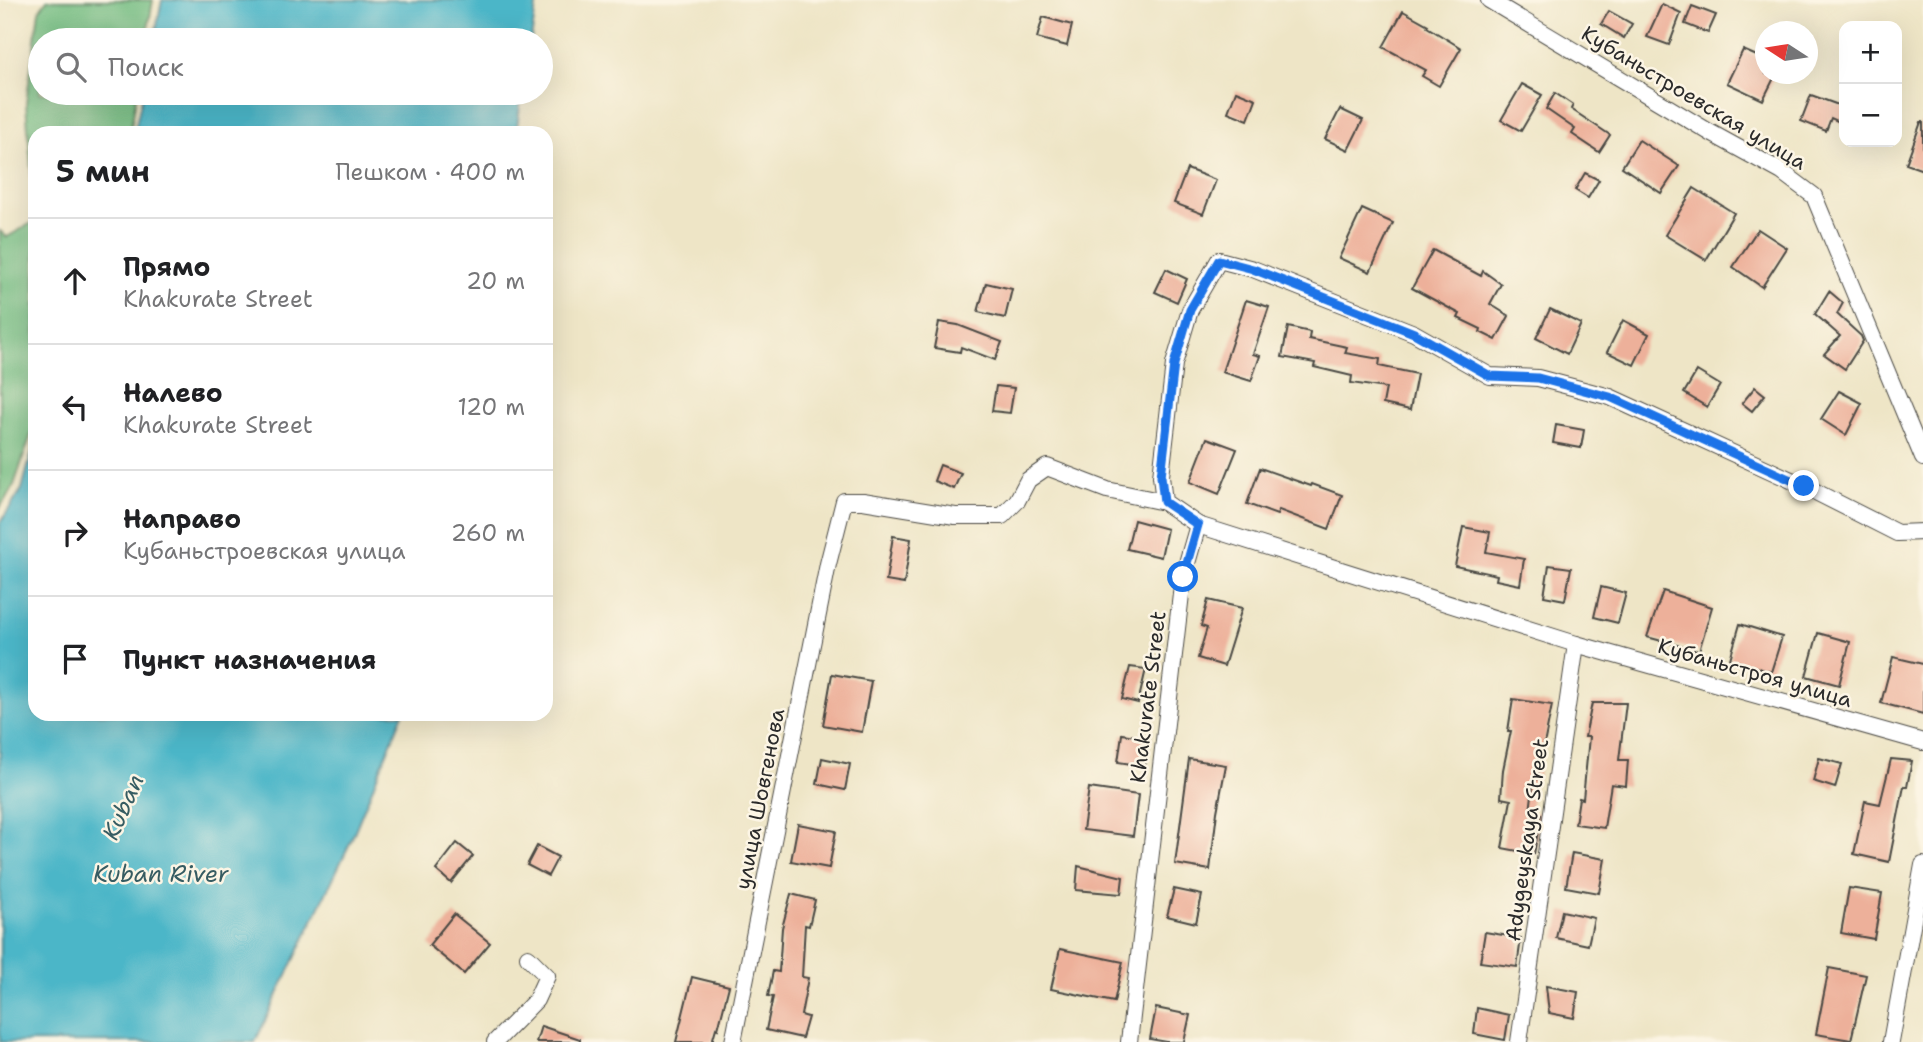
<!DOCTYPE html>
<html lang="ru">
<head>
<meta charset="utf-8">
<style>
	:root { --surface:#fff; --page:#f6f6f6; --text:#202124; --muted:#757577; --line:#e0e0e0 }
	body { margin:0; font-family:"Shantell Sans",sans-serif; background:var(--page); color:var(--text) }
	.controls { position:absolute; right:21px; top:21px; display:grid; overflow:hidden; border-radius:14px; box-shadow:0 7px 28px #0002 }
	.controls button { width:63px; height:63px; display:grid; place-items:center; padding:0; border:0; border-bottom:2px solid var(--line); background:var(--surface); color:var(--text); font:35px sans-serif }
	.compass { position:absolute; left:1755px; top:21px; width:63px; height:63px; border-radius:50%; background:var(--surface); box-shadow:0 7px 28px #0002; rotate:282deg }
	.stop { position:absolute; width:21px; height:21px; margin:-16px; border:5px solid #1a73e8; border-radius:50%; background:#fff }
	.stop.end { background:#1a73e8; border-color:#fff; box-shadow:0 2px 7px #0008 }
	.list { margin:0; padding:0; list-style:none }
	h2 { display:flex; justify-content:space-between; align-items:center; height:91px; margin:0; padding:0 28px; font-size:30px }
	h2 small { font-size:23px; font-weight:400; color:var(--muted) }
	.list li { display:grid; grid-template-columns:46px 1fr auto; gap:21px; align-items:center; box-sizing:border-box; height:126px; padding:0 28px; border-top:2px solid var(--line) }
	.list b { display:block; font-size:26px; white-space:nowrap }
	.list p { margin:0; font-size:23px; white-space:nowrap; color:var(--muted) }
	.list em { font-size:23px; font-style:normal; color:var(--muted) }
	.icon { flex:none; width:38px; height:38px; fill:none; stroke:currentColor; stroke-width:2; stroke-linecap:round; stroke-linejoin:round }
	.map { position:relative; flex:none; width:1923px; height:1042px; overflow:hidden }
	.search { position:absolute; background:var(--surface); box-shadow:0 7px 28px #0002; left:28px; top:28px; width:525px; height:77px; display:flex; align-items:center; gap:18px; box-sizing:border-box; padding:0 24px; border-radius:38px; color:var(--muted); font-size:26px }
	.panel { position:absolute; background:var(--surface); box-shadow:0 7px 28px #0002; left:28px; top:126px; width:525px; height:595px; border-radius:21px }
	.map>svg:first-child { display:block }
</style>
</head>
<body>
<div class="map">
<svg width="1923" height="1042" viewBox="0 0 1923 1042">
	<rect width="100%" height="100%" fill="#fcf5e5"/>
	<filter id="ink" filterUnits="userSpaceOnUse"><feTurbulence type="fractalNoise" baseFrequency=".0143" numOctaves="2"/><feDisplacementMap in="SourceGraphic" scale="14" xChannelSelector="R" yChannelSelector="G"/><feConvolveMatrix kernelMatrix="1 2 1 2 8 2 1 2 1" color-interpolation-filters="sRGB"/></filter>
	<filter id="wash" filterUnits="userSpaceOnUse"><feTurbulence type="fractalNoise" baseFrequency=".00686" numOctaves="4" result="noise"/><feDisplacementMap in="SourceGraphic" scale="28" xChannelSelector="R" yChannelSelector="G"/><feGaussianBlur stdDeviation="1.57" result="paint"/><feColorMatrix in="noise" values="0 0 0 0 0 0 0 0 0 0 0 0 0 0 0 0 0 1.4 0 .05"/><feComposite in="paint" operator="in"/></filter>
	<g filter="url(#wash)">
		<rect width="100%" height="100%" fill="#eee5c6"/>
		<path fill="#77be84" stroke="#517458" stroke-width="2" d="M 47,0 L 153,0 L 146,40 L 40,40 L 40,93 L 137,93 L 130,133 L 35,133 L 35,423 L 14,485 L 0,508 L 0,231 L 7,237 L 35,221 L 26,103 L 39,11 Z"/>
		<g fill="#4bb6c8" stroke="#3b707a" stroke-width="2">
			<path d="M 162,0 L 537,0 L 531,40 L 154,40 Z"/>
			<path d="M 143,93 L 522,93 L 516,133 L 134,133 Z"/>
			<path d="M 35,440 L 35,714 L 403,714 L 349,845 L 255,1042 L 0,1042 L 0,523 L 22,489 Z"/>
		</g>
		<g id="blocks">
			<g fill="#edb09a">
				<path d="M 1662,4 L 1681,13 L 1669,45 L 1647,37 Z"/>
				<path d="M 1692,6 L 1716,15 L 1708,33 L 1685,24 Z"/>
				<path d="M 1403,11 L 1428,25 L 1427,27 L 1461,48 L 1439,86 L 1422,76 L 1426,70 L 1383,47 Z"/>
				<path d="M 1609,11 L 1632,24 L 1624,38 L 1601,24 Z"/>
				<path d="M 1043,17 L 1072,25 L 1067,46 L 1037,38 Z"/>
				<path d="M 1743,50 L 1766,60 L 1766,74 L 1776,74 L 1763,100 L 1727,83 Z"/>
				<path d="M 1522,84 L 1542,95 L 1521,131 L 1501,120 Z"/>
				<path d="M 1236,91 L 1256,99 L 1248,120 L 1228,112 Z"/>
				<path d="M 1555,93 L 1573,105 L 1571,109 L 1610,135 L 1599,152 L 1572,134 L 1575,129 L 1546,109 Z"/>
				<path d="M 1811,95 L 1844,107 L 1844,124 L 1831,118 L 1826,131 L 1801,121 Z"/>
				<path d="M 1340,109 L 1363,120 L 1348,150 L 1325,139 Z"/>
				<path d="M 1921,122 L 1923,122 L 1923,170 L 1906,164 Z"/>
				<path d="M 1639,140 L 1679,166 L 1661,193 L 1622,167 Z"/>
				<path d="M 1187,169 L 1216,180 L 1203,214 L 1174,203 Z"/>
				<path d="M 1585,173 L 1599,180 L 1588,198 L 1575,190 Z"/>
				<path d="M 1694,188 L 1734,213 L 1706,260 L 1665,235 Z"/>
				<path d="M 1362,209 L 1393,223 L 1370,272 L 1339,258 Z"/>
				<path d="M 1758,229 L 1787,248 L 1762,287 L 1733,267 Z"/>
				<path d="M 1433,250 L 1481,276 L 1483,271 L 1501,284 L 1490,304 L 1509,316 L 1496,340 L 1480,332 L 1481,329 L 1458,318 L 1460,314 L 1412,288 Z"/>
				<path d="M 1166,269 L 1187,279 L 1177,302 L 1155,292 Z"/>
				<path d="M 986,283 L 1012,289 L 1005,318 L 978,312 Z"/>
				<path d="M 1829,291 L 1843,303 L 1837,314 L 1861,336 L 1863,341 L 1845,369 L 1824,354 L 1840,336 L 1815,314 Z"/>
				<path d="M 1246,300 L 1269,307 L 1253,354 L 1260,356 L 1251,381 L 1222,372 Z"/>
				<path d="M 1550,309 L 1581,324 L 1567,354 L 1536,338 Z"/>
				<path d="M 1623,320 L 1649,334 L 1634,365 L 1607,352 Z"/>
				<path d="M 939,322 L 958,325 L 1002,342 L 995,360 L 961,347 L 960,352 L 934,348 Z"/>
				<path d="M 1288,327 L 1310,332 L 1309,339 L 1347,347 L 1345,353 L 1380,359 L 1379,366 L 1417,374 L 1410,410 L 1383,404 L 1386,388 L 1351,383 L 1352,376 L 1314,367 L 1315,363 L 1282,357 Z"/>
				<path d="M 1697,371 L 1720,385 L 1707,407 L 1684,393 Z"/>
				<path d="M 996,386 L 1014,388 L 1010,413 L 992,411 Z"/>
				<path d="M 1755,387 L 1765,395 L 1752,411 L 1742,403 Z"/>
				<path d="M 1839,391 L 1862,403 L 1846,435 L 1821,419 Z"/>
				<path d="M 1556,425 L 1584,430 L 1581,448 L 1553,443 Z"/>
				<path d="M 1207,438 L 1237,449 L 1219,494 L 1190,482 Z"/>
				<path d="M 940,465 L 961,473 L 954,489 L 934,481 Z"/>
				<path d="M 1260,468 L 1311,486 L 1312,484 L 1342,495 L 1329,529 L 1279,510 L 1277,515 L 1247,504 Z"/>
				<path d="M 1134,520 L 1167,529 L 1161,557 L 1127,549 Z"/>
				<path d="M 1463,527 L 1490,532 L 1486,552 L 1524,559 L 1520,585 L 1496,580 L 1497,575 L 1455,566 Z"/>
				<path d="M 893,536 L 911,539 L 904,584 L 886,581 Z"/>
				<path d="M 1549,565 L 1571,568 L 1565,600 L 1544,596 Z"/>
				<path d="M 1601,587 L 1626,593 L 1618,623 L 1594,617 Z"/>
				<path d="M 1663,591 L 1712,607 L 1699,651 L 1647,637 Z"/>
				<path d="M 1208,600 L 1242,608 L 1224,666 L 1198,658 L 1207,628 L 1201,626 Z"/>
				<path d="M 1740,624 L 1782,637 L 1771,672 L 1730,659 Z"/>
				<path d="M 1818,633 L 1850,642 L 1839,685 L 1806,676 Z"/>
				<path d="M 1893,657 L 1923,664 L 1923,714 L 1881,703 Z"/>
				<path d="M 1130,667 L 1146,669 L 1138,703 L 1122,699 Z"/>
				<path d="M 832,674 L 871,681 L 862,732 L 823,725 Z"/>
				<path d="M 1513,699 L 1552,705 L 1537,779 L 1534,778 L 1530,812 L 1541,814 L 1534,854 L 1502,848 L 1511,800 L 1501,798 L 1503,770 L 1511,731 L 1508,731 Z"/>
				<path d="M 1592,703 L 1626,703 L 1619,760 L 1628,760 L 1626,786 L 1611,784 L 1604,828 L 1575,824 L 1579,798 L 1583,799 L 1589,737 L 1585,737 Z"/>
				<path d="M 1122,734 L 1149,738 L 1145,766 L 1118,762 Z"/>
				<path d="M 822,758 L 850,764 L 845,790 L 817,784 Z"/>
				<path d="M 1819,758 L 1842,764 L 1835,788 L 1813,781 Z"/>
				<path d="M 1189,759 L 1226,765 L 1217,812 L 1210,870 L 1175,864 Z"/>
				<path d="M 1891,759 L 1912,761 L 1907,787 L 1904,786 L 1889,862 L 1854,854 L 1865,801 L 1880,804 Z"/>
				<path d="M 1089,788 L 1138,795 L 1133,836 L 1083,830 Z"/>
				<path d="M 798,824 L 836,831 L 829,868 L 791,861 Z"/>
				<path d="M 457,843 L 473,856 L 451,883 L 436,870 Z"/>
				<path d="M 537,846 L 558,857 L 548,876 L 527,865 Z"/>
				<path d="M 1572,853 L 1605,859 L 1599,893 L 1566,887 Z"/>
				<path d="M 1078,866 L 1123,877 L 1121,894 L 1076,890 Z"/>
				<path d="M 1849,888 L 1882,893 L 1874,939 L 1841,933 Z"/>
				<path d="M 1174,889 L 1202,895 L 1196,923 L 1167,916 Z"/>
				<path d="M 791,894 L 815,900 L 809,926 L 805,925 L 802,977 L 808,978 L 801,1015 L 808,1017 L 802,1038 L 766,1030 L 773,997 L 768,996 L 773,971 L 779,972 L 782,928 Z"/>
				<path d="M 1562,911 L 1594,918 L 1588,945 L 1556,938 Z"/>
				<path d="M 454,914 L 490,943 L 464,974 L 429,945 Z"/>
				<path d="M 1485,932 L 1521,938 L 1517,967 L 1480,962 Z"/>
				<path d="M 1060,949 L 1123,962 L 1114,1002 L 1051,989 Z"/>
				<path d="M 1829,968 L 1866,975 L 1851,1040 L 1816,1034 Z"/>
				<path d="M 692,977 L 729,986 L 718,1029 L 716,1028 L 712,1042 L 676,1042 Z"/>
				<path d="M 1546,986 L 1578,992 L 1574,1018 L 1549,1013 Z"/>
				<path d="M 1156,1008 L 1190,1015 L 1184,1042 L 1167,1042 L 1150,1039 Z"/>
				<path d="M 1477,1008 L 1509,1015 L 1505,1040 L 1474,1034 Z"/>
				<path d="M 541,1026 L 580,1039 L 580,1042 L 536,1042 Z"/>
			</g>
		</g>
	</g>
	<g filter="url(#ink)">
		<use href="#blocks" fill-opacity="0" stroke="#484742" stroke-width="2"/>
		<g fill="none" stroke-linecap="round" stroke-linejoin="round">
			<defs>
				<g id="minor">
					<path d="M 1489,0 L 1711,133 L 1782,172 L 1814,196 L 1923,458"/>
					<path d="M 1923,532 L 1897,533 L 1804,486 L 1610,397 L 1538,378 L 1490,376 L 1414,333 L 1253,269 L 1219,260 L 1190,310 L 1174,364 L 1161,476 L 1164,502 L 1198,525 L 1576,644 L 1923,742"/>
					<path d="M 495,1042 L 536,1000 L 547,976 L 528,957"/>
					<path d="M 733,1042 L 828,564 L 844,501 L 863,501 L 955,516 L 1002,516 L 1017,501 L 1028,480 L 1047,467 L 1107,490 L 1164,502"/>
					<path d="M 1129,1042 L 1183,577 L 1198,525"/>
					<path d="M 1519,1042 L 1576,644"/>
					<path d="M 1891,1042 L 1923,865"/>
				</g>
			</defs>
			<use href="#minor" stroke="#484742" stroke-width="18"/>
			<use href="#minor" stroke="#fff" stroke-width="16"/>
		</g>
	</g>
	<g fill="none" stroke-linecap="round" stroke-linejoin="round" filter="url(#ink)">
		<path stroke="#1a73e8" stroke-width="9" d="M 1183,577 L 1198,525 L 1164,502 L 1161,476 L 1174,364 L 1190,310 L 1219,260 L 1253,269 L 1414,333 L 1490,376 L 1538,378 L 1610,397 L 1804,486"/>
	</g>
	<g text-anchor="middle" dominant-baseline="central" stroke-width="5" stroke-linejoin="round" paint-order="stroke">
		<g font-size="21" fill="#2b2b2b" stroke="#fcf5e5">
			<text transform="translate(1694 98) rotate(31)">Кубаньстроевская улица</text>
			<text transform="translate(1755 673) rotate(16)">Кубаньстроя улица</text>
			<text transform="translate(1148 697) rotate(-83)">Khakurate Street</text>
			<text transform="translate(760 799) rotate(-79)">улица Шовгенова</text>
			<text transform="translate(1527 840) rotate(-82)">Adygeyskaya Street</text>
		</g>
		<g font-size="23" font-style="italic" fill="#365c62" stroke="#fcf5e5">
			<text transform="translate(123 807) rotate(-66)">Kuban</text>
			<text x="161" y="874">Kuban River</text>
		</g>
	</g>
</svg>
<div class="controls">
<button>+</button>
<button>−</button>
</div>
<svg class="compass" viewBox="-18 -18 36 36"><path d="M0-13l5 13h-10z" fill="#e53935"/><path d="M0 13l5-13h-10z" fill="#757577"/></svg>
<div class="stop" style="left:1183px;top:577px"></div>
<div class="stop end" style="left:1804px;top:486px"></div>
<div class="search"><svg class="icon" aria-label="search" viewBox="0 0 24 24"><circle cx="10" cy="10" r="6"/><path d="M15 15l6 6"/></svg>Поиск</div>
<section class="panel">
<h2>5 мин<small>Пешком · 400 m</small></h2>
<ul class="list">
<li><svg class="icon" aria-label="ahead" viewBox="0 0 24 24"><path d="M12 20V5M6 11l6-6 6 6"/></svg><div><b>Прямо</b><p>Khakurate Street</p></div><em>20 m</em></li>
<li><svg class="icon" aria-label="left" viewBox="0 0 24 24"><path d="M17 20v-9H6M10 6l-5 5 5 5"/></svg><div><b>Налево</b><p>Khakurate Street</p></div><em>120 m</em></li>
<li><svg class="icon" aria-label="right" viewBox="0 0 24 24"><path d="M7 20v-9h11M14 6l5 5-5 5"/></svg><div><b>Направо</b><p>Кубаньстроевская улица</p></div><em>260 m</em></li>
<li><svg class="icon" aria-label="arrive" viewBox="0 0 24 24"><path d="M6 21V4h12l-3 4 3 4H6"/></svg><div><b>Пункт назначения</b></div></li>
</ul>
</section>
</div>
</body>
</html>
